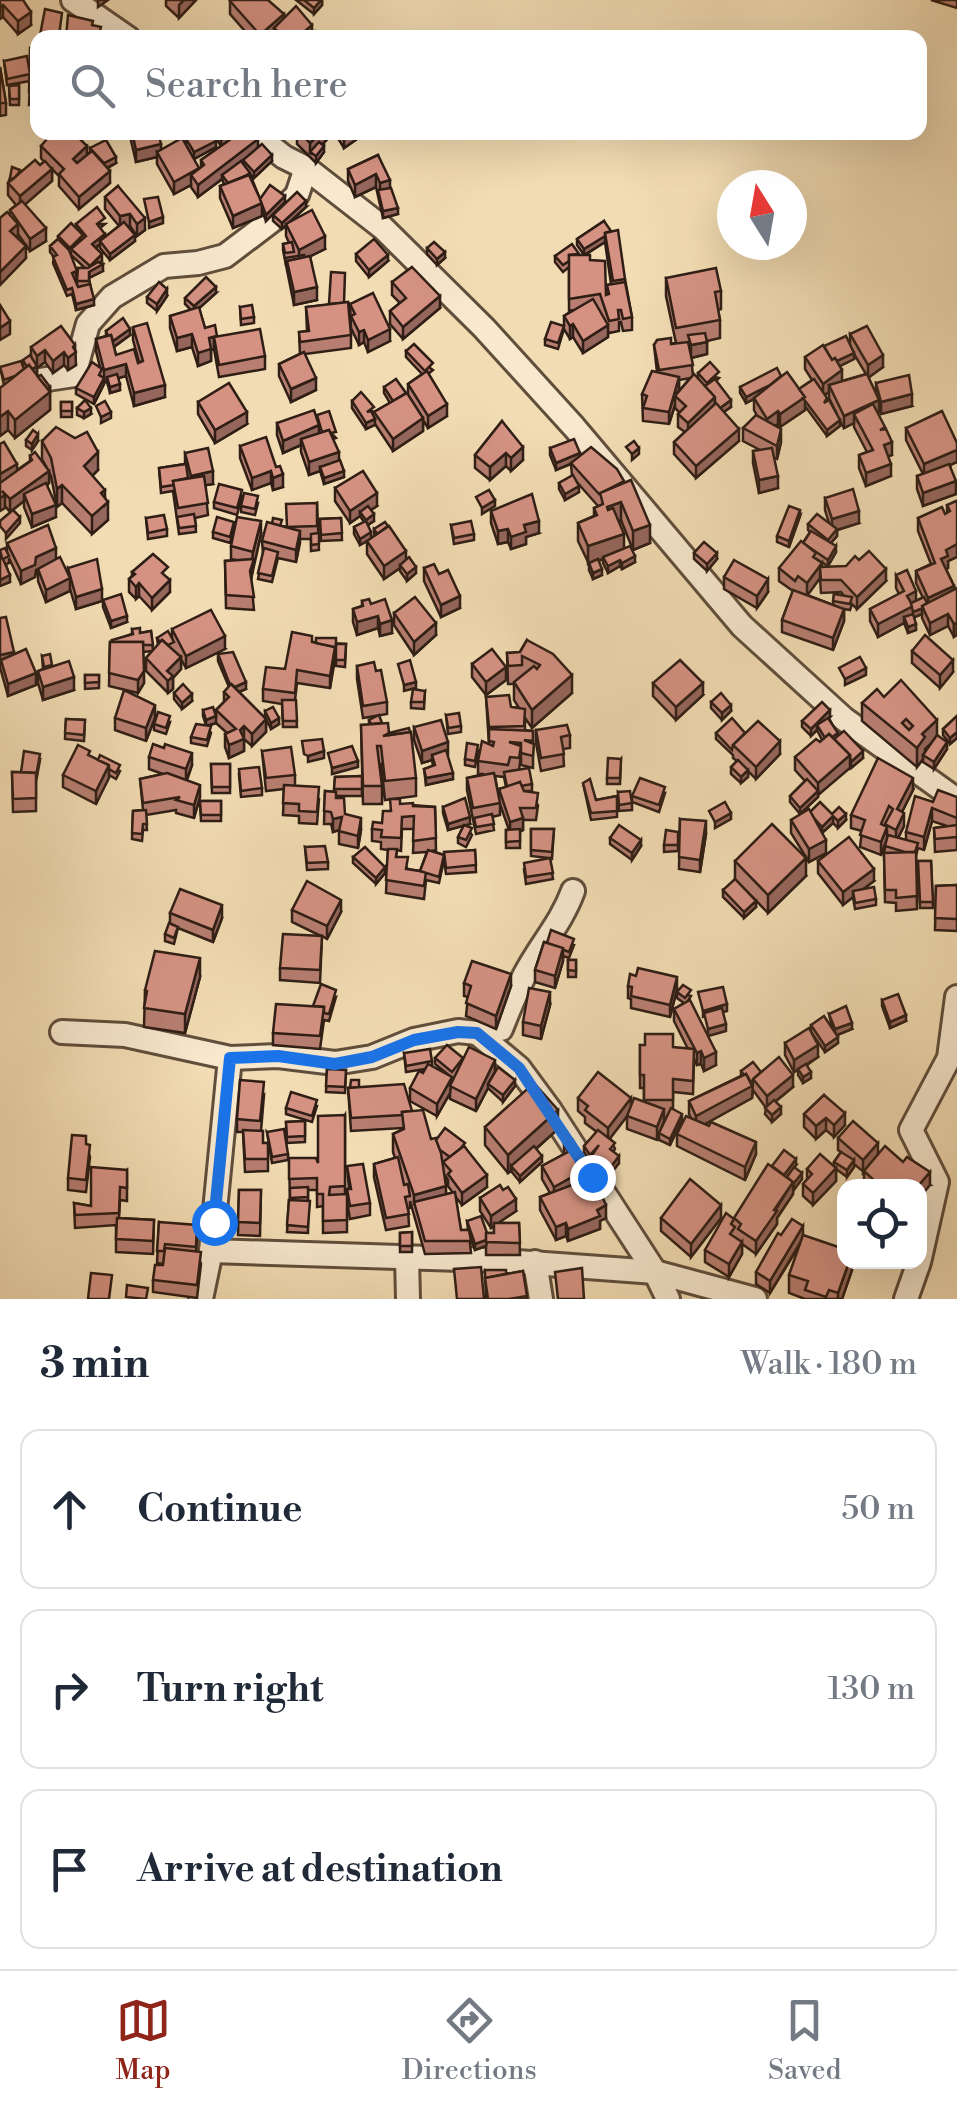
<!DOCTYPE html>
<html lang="en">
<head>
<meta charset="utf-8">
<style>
	:root { --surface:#fff; --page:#f2f2f3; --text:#1f2937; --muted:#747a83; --line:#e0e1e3; --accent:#8f2418 }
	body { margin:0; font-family:"Libre Bodoni",serif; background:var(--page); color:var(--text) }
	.controls { position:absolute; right:30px; bottom:30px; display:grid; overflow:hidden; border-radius:20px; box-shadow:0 10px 40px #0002 }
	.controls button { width:90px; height:90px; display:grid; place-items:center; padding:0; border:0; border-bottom:2px solid var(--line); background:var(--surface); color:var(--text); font:50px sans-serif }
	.compass { position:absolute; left:717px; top:170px; width:90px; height:90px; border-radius:50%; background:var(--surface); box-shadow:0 10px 40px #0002; rotate:349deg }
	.stop { position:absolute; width:30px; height:30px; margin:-22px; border:8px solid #1a73e8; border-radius:50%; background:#fff }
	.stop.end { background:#1a73e8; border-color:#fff; box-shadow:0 2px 10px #0008 }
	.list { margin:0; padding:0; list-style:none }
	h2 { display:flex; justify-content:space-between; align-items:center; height:130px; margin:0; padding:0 40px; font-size:42px }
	h2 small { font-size:32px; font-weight:400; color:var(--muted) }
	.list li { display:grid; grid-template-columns:65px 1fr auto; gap:30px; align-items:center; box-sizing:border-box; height:160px; margin:0 20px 20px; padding:0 20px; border:2px solid var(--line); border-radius:20px }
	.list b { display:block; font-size:38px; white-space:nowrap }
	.list em { font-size:32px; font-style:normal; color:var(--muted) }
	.icon { flex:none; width:55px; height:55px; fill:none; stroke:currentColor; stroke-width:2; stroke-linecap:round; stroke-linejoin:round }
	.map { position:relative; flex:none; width:957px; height:1299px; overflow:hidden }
	.search { position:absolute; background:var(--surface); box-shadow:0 10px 40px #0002; left:30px; right:30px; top:30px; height:110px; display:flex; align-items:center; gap:25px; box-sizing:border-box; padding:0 35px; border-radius:20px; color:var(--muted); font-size:38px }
	.sheet { height:670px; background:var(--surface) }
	nav { display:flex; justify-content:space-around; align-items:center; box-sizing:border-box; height:140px; border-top:2px solid var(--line); background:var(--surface); font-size:28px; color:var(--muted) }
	nav a { display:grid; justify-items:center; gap:5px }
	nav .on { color:var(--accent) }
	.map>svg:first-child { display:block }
</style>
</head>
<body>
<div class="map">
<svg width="957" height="1299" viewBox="0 0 957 1299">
	<rect width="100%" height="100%" fill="#f2dcb3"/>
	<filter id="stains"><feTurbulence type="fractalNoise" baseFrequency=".002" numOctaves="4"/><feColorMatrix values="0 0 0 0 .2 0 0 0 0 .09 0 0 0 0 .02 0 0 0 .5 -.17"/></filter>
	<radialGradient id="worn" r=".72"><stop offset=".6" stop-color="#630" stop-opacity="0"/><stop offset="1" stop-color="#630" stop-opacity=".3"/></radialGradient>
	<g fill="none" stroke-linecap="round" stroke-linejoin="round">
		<defs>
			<g id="minor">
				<path d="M 73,0 L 128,38"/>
				<path d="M 252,132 L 284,157 L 306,168 L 383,228 L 484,328 L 574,427 L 742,626 L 844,719 L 957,800"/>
				<path d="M 34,381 L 74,375 L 88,324 L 112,297 L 164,266 L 198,263 L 225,256 L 270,222 L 297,195 L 306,168"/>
				<path d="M 62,1032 L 125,1035 L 230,1058 L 278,1056 L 335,1063 L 372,1057 L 414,1040 L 458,1031 L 477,1033 L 501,1029 C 509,1009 517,988 528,969 C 543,942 562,921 573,891"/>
				<path d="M 477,1033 L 519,1068 L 550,1110 L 655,1272 L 668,1299"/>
				<path d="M 211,1251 L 492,1260 L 655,1272 L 755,1299"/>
				<path d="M 407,1257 L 408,1299"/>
				<path d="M 920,1258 L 937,1182 L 911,1130 L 949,1058 L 957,997"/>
				<path d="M 535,1262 L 541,1299"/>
				<path d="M 201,1299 L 211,1251 L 230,1058"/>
				<path d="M 906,1299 L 919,1262"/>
			</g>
		</defs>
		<use href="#minor" stroke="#604e3c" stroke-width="28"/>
		<use href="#minor" stroke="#f7e8ce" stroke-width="22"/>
	</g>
	<g fill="#b77e71" stroke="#2f1e15" stroke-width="2.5" fill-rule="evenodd">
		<path d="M 0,0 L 31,25 L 18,34 L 3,17 Z"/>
		<path d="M 166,0 L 196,0 L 179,18 L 166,6 Z"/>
		<path d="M 296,0 L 322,0 L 322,5 L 314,14 Z"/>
		<path d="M 931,0 L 957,0 L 957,8 Z"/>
		<path d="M 230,1 L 284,18 L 321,38 L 274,38 L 274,36 L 272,38 L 251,38 L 230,14 Z"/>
		<path d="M 38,49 L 38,105 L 29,105 L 30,81 L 7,85 L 4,61 L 30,74 Z"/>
		<path d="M 0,67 L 6,103 L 6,115 L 0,116 Z"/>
		<path d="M 19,85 L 19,105 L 10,105 L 9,86 Z"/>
		<path d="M 129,132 L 158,132 L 161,149 L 199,169 L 201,167 L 201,160 L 221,146 L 212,132 L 229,132 L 230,140 L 258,147 L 272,161 L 254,178 L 250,174 L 260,199 L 285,202 L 266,221 L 262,211 L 262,216 L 233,228 L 220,198 L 220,186 L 224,184 L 222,179 L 198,197 L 191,187 L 191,185 L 174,194 L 157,164 L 157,157 L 136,162 Z"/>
		<path d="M 185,132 L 212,132 L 216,147 L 194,159 L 186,145 L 186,139 L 195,134 Z"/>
		<path d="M 297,132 L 334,132 L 322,144 L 324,152 L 316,163 L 297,144 Z"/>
		<path d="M 334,132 L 367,132 L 344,148 Z"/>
		<path d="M 41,146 L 87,155 L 90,152 L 90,148 L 116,163 L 108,168 L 110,183 L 79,209 L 59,186 L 59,176 L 52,169 L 52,181 L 25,204 L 46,241 L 30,251 L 18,234 L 17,237 L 26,258 L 0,285 L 10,210 L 16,205 L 8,195 L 8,183 L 10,178 L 40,165 L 44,162 L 41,158 Z"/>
		<path d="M 378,155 L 398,214 L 383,218 L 376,187 L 355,197 L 348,181 L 348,169 Z"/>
		<path d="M 118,186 L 145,230 L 137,236 L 130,226 L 128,226 L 135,241 L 110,260 L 100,248 L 100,244 L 96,248 L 102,261 L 100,263 L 103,271 L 89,278 L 94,305 L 76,310 L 72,294 L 67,296 L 53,263 L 54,257 L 50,252 L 50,246 L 58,239 L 58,236 L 76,228 L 76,224 L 105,224 L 100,228 L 105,237 L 119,226 L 105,209 L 105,197 ZM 71,253 L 71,255 L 85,268 L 78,268 L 77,285 L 74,279 L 77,278 L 70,254 Z"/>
		<path d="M 306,207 L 291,221 L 325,249 L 310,256 L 317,300 L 294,305 L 283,250 L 283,244 L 289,243 L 286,236 L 286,226 L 282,229 L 273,221 L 273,215 Z"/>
		<path d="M 604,221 L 625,279 L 632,317 L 632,330 L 623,331 L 621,322 L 619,322 L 619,331 L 609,333 L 608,331 L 608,337 L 583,353 L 573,337 L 570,339 L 564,329 L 558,349 L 545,345 L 545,339 L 564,326 L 564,316 L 573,310 L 569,311 L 569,267 L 563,272 L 555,262 L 555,256 L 584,255 L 577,245 L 577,239 ZM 605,242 L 611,284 L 607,285 L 606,295 L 590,260 L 585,255 Z"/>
		<path d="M 427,248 L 445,258 L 437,265 L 427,254 Z"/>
		<path d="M 356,254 L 388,261 L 369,277 L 356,261 Z"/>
		<path d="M 666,278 L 721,291 L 721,309 L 718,310 L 720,320 L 720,338 L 707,341 L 707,354 L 691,358 L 693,375 L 698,378 L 698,373 L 719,378 L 716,381 L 731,407 L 724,412 L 739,441 L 696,478 L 674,454 L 674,442 L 685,432 L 678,427 L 678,414 L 680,413 L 675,408 L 675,405 L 669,424 L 643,421 L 642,394 L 657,372 L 654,345 L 676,343 L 666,296 ZM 690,378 L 679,391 L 679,380 Z"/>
		<path d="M 392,282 L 440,308 L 403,339 L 390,324 L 390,311 L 400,303 L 392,295 Z"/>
		<path d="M 216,293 L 199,308 L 205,328 L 217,336 L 265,356 L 265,369 L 219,377 L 214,349 L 211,350 L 211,361 L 198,366 L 192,347 L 177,351 L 170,328 L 170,316 L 191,310 L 185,304 L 185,298 Z"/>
		<path d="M 167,296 L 157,311 L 147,303 L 147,297 Z"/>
		<path d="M 344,303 L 351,335 L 351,348 L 305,354 L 316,390 L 291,402 L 279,376 L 279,364 L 300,354 L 299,332 L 307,331 L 306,307 Z"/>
		<path d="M 350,304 L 390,341 L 368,352 L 364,342 L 359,345 L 351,328 Z"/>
		<path d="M 240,307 L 254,317 L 254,323 L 241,325 Z"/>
		<path d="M 133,327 L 165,397 L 134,406 L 126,376 L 118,378 L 120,390 L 110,393 L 107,382 L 104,382 L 104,381 L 104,384 L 94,404 L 76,394 L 76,388 L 100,367 L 96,351 L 96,339 L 106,336 L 106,331 L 130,335 L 114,347 L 116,355 L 139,362 L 133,340 Z"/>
		<path d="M 850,334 L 883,367 L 868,377 L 876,394 L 876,383 L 912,406 L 881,414 L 879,407 L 877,413 L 885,429 L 892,455 L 888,456 L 891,476 L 866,486 L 859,468 L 859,455 L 867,452 L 854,427 L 854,423 L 844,428 L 840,421 L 840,426 L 827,436 L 805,406 L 805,410 L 780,427 L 778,424 L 775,426 L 781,442 L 777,459 L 773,457 L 778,488 L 759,493 L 753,463 L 753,451 L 760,450 L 743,441 L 743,428 L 757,416 L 754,410 L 754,399 L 746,403 L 740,393 L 740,387 L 781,376 L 799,389 L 812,380 L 805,369 L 805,357 L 824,347 L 850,344 ZM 854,354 L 866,374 L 842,381 L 840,366 L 854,359 ZM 829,392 L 829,398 L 837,414 L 827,401 L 824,395 Z"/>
		<path d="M 31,347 L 75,351 L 76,365 L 68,370 L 64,365 L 53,373 L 45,362 L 37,368 L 37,372 L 36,373 L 50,387 L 50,410 L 15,438 L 8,430 L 0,436 L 0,388 L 4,385 L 0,367 L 23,366 L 23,360 L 31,356 Z"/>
		<path d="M 406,351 L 433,370 L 428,374 L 447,416 L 428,428 L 423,420 L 423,431 L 393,451 L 375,424 L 366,429 L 352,408 L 352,401 L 374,412 L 390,403 L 384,393 L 384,387 L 408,396 L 408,384 L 422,374 L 406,357 Z"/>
		<rect x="61" y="402" width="11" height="15"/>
		<path d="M 198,402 L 247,424 L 215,443 L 198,414 Z"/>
		<path d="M 77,408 L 91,414 L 84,418 L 77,415 Z"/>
		<path d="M 317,419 L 336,438 L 333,439 L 344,477 L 324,484 L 320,471 L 309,475 L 301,452 L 301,445 L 283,453 L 277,435 L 277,423 Z"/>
		<path d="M 502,421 L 523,460 L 511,471 L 506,466 L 490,480 L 475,468 L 475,455 Z"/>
		<path d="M 906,428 L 957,443 L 957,462 L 950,465 L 956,494 L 923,506 L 917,489 L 917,476 L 923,474 L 906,440 Z"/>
		<path d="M 26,440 L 38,441 L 32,450 L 26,446 Z"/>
		<path d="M 42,441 L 98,470 L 92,476 L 105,497 L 108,520 L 92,534 L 62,503 L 57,507 L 51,476 L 49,472 L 49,483 L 47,485 L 56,517 L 32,527 L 24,507 L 24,501 L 10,512 L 5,506 L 5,508 L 0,444 L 17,470 L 30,461 L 30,456 L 47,468 L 42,459 Z"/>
		<path d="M 240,446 L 276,467 L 283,487 L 273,490 L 271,483 L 252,490 L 240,458 Z"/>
		<path d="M 550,448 L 580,456 L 624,483 L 650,543 L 633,550 L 621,520 L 619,521 L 624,548 L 635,562 L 622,569 L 620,566 L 608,573 L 603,563 L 603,559 L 598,561 L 602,575 L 593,579 L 589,570 L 589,564 L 578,541 L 578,523 L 594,516 L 594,508 L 598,506 L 575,480 L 579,492 L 565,500 L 559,489 L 559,483 L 572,476 L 571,464 L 556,470 L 550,455 Z"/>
		<path d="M 185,453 L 213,484 L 205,485 L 208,515 L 195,518 L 196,532 L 179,534 L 173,491 L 161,493 L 159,468 L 185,464 Z"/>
		<path d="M 335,488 L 377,506 L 371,510 L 374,521 L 368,525 L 371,538 L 374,536 L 374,529 L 406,559 L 416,573 L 407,581 L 400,571 L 400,568 L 384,579 L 367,554 L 367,541 L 370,539 L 360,545 L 354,534 L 354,527 L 364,522 L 360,516 L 350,523 L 335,501 Z"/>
		<path d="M 242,496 L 237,515 L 214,508 L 214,502 Z"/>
		<path d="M 825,498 L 859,523 L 837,530 L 837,536 L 831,543 L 836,552 L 828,566 L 818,560 L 822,567 L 886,581 L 857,609 L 852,604 L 850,610 L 844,609 L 844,621 L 833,650 L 782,632 L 782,620 L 793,591 L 779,581 L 779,568 L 803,543 L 810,532 L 808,530 L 808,524 L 829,523 L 825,510 ZM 820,578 L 821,593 L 841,592 L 844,596 L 834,594 L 833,605 L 807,595 Z"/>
		<path d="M 258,503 L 255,515 L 241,512 L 241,506 Z"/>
		<path d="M 317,503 L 319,550 L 311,551 L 311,539 L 300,539 L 296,562 L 278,558 L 272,582 L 258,579 L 263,554 L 262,541 L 282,526 L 287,527 Z"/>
		<path d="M 957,503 L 957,557 L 948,561 L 948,568 L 946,569 L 954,586 L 954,637 L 948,626 L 930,635 L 922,618 L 922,614 L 914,617 L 916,630 L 908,633 L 904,623 L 878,637 L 870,621 L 870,609 L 899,594 L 896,588 L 896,575 L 916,601 L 923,598 L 916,583 L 916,571 L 931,564 L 918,531 L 918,518 L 945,514 L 947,513 L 947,505 Z"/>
		<path d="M 491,511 L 539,533 L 526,537 L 526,544 L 511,549 L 508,542 L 498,544 L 491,523 Z"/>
		<path d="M 800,516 L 789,547 L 777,542 L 777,536 Z"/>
		<path d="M 146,518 L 167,529 L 167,536 L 148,539 Z"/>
		<path d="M 341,518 L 342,540 L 321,541 L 320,519 Z"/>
		<path d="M 451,525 L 474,534 L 474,540 L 454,544 Z"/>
		<path d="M 234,528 L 230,543 L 213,538 L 213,532 Z"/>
		<path d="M 261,534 L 254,563 L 251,579 L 254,610 L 226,608 L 225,561 L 236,560 L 231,559 L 231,546 Z"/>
		<path d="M 7,543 L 56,559 L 68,573 L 68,568 L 102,601 L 76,609 L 70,589 L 70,591 L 46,602 L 38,581 L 38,569 L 40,568 L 36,570 L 35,577 L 21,584 L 9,558 L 9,563 L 6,564 L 10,582 L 0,586 L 0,550 L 7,553 Z"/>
		<path d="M 694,553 L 717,559 L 707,571 L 694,559 Z"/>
		<path d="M 424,568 L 439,574 L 460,608 L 441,617 L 424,581 Z"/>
		<path d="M 132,572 L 168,578 L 170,592 L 152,610 L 139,596 L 136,599 L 129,592 L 129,579 L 132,576 Z"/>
		<path d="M 724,577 L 768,592 L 757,608 L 724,589 Z"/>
		<path d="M 103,600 L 127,622 L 111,628 L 103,607 Z"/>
		<path d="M 362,601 L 371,604 L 392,633 L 380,636 L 378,628 L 357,635 L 353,622 L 353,609 L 362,606 Z"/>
		<path d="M 394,613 L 436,635 L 414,655 L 394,625 Z"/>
		<path d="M 0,618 L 14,654 L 36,685 L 8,696 L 0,667 Z"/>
		<path d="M 132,629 L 140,633 L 151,631 L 153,651 L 158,645 L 157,638 L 172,638 L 172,629 L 225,649 L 186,668 L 181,659 L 181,669 L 173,678 L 173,689 L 168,693 L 146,671 L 146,658 L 153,651 L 143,652 L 144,683 L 138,693 L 109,686 L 110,642 L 132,634 Z"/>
		<path d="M 527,640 L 572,693 L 532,728 L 525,718 L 525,730 L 533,731 L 533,768 L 521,765 L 521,755 L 519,770 L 532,784 L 532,791 L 527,791 L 538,805 L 536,820 L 523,820 L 523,830 L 520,832 L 520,848 L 506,848 L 506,830 L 509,830 L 500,804 L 500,815 L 492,817 L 494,830 L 476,834 L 467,790 L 467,778 L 484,774 L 478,774 L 478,761 L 489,745 L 486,697 L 511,707 L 519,708 L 514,700 L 514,684 L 508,684 L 507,653 L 520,652 ZM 495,776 L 504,777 L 506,787 L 499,789 L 499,799 Z"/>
		<path d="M 312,642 L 346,644 L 345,667 L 336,666 L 336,646 L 330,688 L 297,683 L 295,700 L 297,727 L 283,727 L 282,704 L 263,701 L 263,689 Z"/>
		<path d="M 912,651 L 953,672 L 940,688 L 912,663 Z"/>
		<path d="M 218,654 L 246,689 L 239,692 L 265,718 L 265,711 L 279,724 L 271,729 L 266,719 L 266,732 L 252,746 L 244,739 L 244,751 L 229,758 L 225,747 L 225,734 L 227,733 L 216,723 L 207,726 L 211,733 L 207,746 L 191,743 L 191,737 L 206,725 L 203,716 L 203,710 L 216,716 L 216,710 L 224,702 L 224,692 L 229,687 L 218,661 Z"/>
		<path d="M 42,656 L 52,666 L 74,690 L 43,700 L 38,683 L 38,671 L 43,669 Z"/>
		<path d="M 472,664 L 506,680 L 486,695 L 472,677 Z"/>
		<path d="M 357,666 L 376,671 L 387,702 L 387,714 L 363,718 L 357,679 Z"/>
		<path d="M 85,675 L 99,675 L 99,688 L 85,689 Z"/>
		<path d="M 653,683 L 703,695 L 676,720 L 653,696 Z"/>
		<path d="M 425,691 L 424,709 L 411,708 L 411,702 Z"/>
		<path d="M 174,693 L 192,701 L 182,709 L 174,699 Z"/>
		<path d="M 884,697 L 937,735 L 947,749 L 934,769 L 923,762 L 923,759 L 917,767 L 862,721 L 862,703 Z"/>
		<path d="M 711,702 L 731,711 L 722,720 L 711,708 Z"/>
		<path d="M 446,715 L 461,726 L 461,732 L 448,734 Z"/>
		<path d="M 957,716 L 957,738 L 950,744 L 943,735 L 943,729 Z"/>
		<path d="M 830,717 L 829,718 L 838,736 L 863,758 L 851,768 L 850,766 L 818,795 L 818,797 L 800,814 L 790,802 L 790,796 L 805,781 L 795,770 L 795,757 L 822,740 L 817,730 L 811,736 L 802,727 L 802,721 Z"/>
		<path d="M 115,718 L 155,718 L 146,741 L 115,730 Z"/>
		<path d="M 66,719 L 85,720 L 84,741 L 65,739 Z"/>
		<path d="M 369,720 L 382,723 L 389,733 L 416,778 L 416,796 L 385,800 L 381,764 L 380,764 L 382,786 L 382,804 L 363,804 L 361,725 L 369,725 Z"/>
		<path d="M 170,722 L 166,734 L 154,730 L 154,724 Z"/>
		<path d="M 414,727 L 447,755 L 453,779 L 426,785 L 424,769 L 433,766 L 432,760 L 422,763 L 414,740 Z"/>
		<path d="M 536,730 L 570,735 L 570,748 L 563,749 L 564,766 L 541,771 L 536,743 Z"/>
		<path d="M 716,733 L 745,733 L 780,754 L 756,779 L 748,771 L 748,777 L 741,783 L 731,774 L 731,767 L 737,761 L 733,758 L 733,755 L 716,739 Z"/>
		<path d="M 262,751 L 295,775 L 295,786 L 319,799 L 317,824 L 299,823 L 299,816 L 283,815 L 284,789 L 266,791 Z"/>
		<path d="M 478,751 L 475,767 L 465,765 L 465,759 Z"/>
		<path d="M 90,756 L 120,771 L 116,779 L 109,775 L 96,804 L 63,787 L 63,775 Z"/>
		<path d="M 149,757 L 192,765 L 187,780 L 200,797 L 194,818 L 176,813 L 176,810 L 146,815 L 147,830 L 143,830 L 142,841 L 132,839 L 133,811 L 143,810 L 140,779 L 163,774 L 149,769 Z"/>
		<path d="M 621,759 L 620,784 L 607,784 L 607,778 Z"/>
		<path d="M 40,760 L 36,782 L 36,811 L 13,812 L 12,772 L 21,772 Z"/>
		<path d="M 211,764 L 230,764 L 230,793 L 212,793 Z"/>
		<path d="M 239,775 L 262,788 L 262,795 L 241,797 Z"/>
		<path d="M 362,776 L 362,796 L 336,796 L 345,814 L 361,830 L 358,848 L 339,844 L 339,830 L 333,832 L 331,824 L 324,824 L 325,791 L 334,792 L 335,777 Z"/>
		<path d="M 583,783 L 596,800 L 617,796 L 617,817 L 591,820 Z"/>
		<path d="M 913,790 L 902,812 L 904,826 L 898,838 L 906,840 L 906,832 L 933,802 L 957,797 L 957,850 L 935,852 L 934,828 L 947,826 L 932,821 L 924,850 L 918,848 L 916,856 L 917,909 L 896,911 L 896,903 L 885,902 L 884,853 L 886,843 L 881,855 L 860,847 L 862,831 L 851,828 L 851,815 Z"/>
		<path d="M 618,792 L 632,803 L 632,810 L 619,811 Z"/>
		<path d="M 665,793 L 659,812 L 632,802 L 632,796 Z"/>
		<path d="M 200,801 L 221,801 L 221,821 L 201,821 Z"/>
		<path d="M 400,804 L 435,807 L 436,850 L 432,851 L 444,855 L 475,850 L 476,872 L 446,874 L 444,860 L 439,883 L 426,880 L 424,899 L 386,893 L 388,850 L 381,849 L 381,842 L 372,841 L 372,829 L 382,823 L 390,811 ZM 402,829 L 414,829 L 413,853 L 427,852 L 420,871 L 408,869 L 396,857 L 397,850 L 401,851 Z"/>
		<path d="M 443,807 L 470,824 L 465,825 L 472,835 L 466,847 L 458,843 L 458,837 L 464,825 L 448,830 L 443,813 Z"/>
		<path d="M 810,812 L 832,814 L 846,820 L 838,828 L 833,823 L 822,833 L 826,853 L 809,862 L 791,833 L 791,820 Z"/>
		<path d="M 680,819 L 706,834 L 700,872 L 679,869 Z"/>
		<path d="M 531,829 L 554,829 L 552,859 L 550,859 L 553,879 L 526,884 L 524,869 L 548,858 L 531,856 Z"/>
		<path d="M 678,832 L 678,851 L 664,852 L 664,845 Z"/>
		<path d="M 610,838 L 641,846 L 632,860 L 610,844 Z"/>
		<path d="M 305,847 L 328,862 L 328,869 L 307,870 Z"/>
		<path d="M 353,857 L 385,873 L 376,884 L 353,863 Z"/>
		<path d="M 735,861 L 806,876 L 768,913 L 735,879 Z"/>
		<path d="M 818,861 L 874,881 L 863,889 L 876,899 L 876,905 L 855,909 L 853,897 L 843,905 L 818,873 Z"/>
		<path d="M 918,861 L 931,861 L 933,908 L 920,908 Z"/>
		<path d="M 957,885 L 957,931 L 935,930 L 936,886 Z"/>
		<path d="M 723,890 L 756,907 L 744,918 L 723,897 Z"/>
		<path d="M 292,910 L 341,912 L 327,939 L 322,936 L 320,983 L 280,980 L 280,968 L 321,936 L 292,922 Z"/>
		<path d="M 170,913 L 222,918 L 213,942 L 178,928 L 174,944 L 165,941 L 165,934 L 170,924 Z"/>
		<path d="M 544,942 L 574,945 L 569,958 L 563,956 L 563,961 L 555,988 L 535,982 L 535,970 Z"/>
		<rect x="568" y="960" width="8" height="17"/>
		<path d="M 200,977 L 185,1033 L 144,1027 L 145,990 Z"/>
		<path d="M 464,983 L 511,986 L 496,1029 L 466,1016 L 468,997 L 464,996 Z"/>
		<path d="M 628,986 L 677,989 L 670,1017 L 631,1008 L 631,999 L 628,998 Z"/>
		<path d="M 677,992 L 691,996 L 687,1002 L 716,1065 L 704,1071 L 701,1064 L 697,1065 L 694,1059 L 693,1094 L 673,1092 L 673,1109 L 682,1120 L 670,1145 L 659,1140 L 659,1136 L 657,1140 L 627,1129 L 627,1116 L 610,1138 L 615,1149 L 613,1152 L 619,1163 L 607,1178 L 590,1164 L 590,1161 L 584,1152 L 584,1146 L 597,1132 L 585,1123 L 585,1117 L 578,1111 L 578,1098 L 631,1105 L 644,1102 L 644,1088 L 640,1088 L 640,1045 L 688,1049 L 674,1021 L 674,1009 L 684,1003 L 677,998 Z"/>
		<path d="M 336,997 L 329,1021 L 324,1020 L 320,1049 L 273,1045 L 273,1033 L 313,1006 Z"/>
		<path d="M 882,1000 L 906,1021 L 890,1028 L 882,1006 Z"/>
		<path d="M 550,1005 L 541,1039 L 523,1035 L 523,1022 Z"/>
		<path d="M 829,1014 L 852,1029 L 837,1035 L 838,1043 L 825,1052 L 811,1032 L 811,1025 L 832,1027 Z"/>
		<path d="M 785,1043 L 818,1057 L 807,1065 L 811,1078 L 803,1083 L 798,1075 L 798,1070 L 794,1072 L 785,1055 Z"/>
		<path d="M 404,1053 L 432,1061 L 432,1066 L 450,1076 L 435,1064 L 435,1058 L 463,1058 L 495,1071 L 515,1086 L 503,1102 L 488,1088 L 476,1111 L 450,1099 L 450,1093 L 437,1116 L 410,1101 L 410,1088 L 425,1069 L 406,1072 Z"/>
		<path d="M 327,1069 L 346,1070 L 345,1093 L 326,1092 Z"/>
		<path d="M 741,1071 L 761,1072 L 793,1087 L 775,1102 L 781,1114 L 772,1122 L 765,1114 L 766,1108 L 753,1090 L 752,1098 L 705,1124 L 756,1154 L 745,1180 L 677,1146 L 677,1134 L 691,1118 L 689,1114 L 689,1101 L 741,1076 Z"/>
		<path d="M 359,1087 L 412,1111 L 431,1139 L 465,1147 L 487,1187 L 462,1205 L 455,1196 L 461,1230 L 468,1230 L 467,1221 L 487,1233 L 494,1233 L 494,1226 L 491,1228 L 480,1211 L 480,1198 L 516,1211 L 498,1223 L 519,1223 L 520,1255 L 486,1255 L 486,1246 L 475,1250 L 469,1234 L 471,1253 L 425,1254 L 410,1201 L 410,1208 L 408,1209 L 409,1226 L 386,1230 L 374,1177 L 374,1164 L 395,1158 L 393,1152 L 393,1134 L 402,1130 L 402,1128 L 351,1131 L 348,1088 ZM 445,1175 L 448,1180 L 448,1186 L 453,1193 L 446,1194 Z"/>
		<path d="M 264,1095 L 261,1131 L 263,1143 L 268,1143 L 268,1171 L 245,1172 L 243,1132 L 237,1132 L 237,1119 Z"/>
		<path d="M 824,1095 L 845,1125 L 834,1137 L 826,1130 L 816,1139 L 804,1127 L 804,1114 Z"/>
		<path d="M 317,1106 L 312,1122 L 286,1114 L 286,1108 Z"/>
		<path d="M 345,1115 L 345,1194 L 347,1194 L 347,1232 L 323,1233 L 323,1206 L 317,1207 L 317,1190 L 308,1190 L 308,1233 L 287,1232 L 289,1200 L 290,1200 L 289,1158 L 318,1163 Z"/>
		<path d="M 305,1121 L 305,1142 L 287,1143 L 286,1122 Z"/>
		<path d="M 485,1127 L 558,1129 L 536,1149 L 542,1162 L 520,1182 L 511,1171 L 508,1173 L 485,1145 Z"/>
		<path d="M 267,1132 L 288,1154 L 288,1160 L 272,1163 Z"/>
		<path d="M 838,1138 L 878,1154 L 930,1185 L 920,1186 L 867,1186 L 864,1184 L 864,1172 L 854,1164 L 854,1167 L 847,1177 L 836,1169 L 836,1181 L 813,1205 L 803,1196 L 803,1184 L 807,1180 L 807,1169 L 834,1167 L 834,1162 L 841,1152 L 838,1150 Z"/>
		<path d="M 86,1144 L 90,1157 L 86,1192 L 68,1190 L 68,1178 Z"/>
		<path d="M 564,1144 L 588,1179 L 606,1218 L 600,1221 L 600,1229 L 568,1241 L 566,1236 L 556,1240 L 540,1210 L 540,1197 L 550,1193 L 542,1179 L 542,1166 L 564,1154 Z"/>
		<path d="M 796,1165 L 794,1167 L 802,1179 L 793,1189 L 793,1194 L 777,1218 L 777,1224 L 756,1254 L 742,1244 L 742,1254 L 729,1277 L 705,1262 L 705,1250 L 734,1219 L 772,1166 Z"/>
		<path d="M 347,1166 L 370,1203 L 370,1215 L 350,1219 L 347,1202 L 347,1189 L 349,1189 Z"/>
		<path d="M 127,1170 L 127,1201 L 120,1200 L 119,1218 L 154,1220 L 153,1254 L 116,1252 L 116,1225 L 75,1228 L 74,1203 L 91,1206 Z"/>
		<path d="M 239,1190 L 261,1190 L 260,1236 L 238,1235 Z"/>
		<path d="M 661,1218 L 721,1218 L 691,1257 L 661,1231 Z"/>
		<path d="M 159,1222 L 197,1238 L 196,1251 L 201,1264 L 197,1298 L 153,1292 L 153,1280 L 163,1264 L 157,1263 Z"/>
		<path d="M 412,1232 L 412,1252 L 400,1252 L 400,1233 Z"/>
		<path d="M 803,1235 L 852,1262 L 852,1270 L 842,1299 L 805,1299 L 789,1293 L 789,1275 L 801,1243 L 770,1293 L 756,1284 L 756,1272 Z"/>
		<path d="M 485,1270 L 506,1274 L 523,1271 L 527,1299 L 486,1299 Z"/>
	</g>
	<g fill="#95665c" stroke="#2f1e15" stroke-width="2.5">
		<path d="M 98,0 L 108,0 L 98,7 Z"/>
		<path d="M 184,0 L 196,0 L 179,18 L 179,5 Z"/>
		<path d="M 321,0 L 322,0 L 322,5 L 314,14 L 314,8 Z"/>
		<path d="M 3,5 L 3,17 L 0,19 L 0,7 Z"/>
		<path d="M 31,12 L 31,25 L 18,34 L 18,21 Z"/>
		<path d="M 284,14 L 284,27 L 274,28 L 274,36 L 272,38 L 260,38 L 260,35 Z"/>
		<path d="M 312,25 L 312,37 L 297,38 Z"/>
		<path d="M 321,132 L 334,133 L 312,154 L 310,153 L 310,143 Z"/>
		<path d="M 348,132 L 367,132 L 344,148 L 344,136 Z"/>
		<path d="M 230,134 L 230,140 L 221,146 L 221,140 Z"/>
		<path d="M 258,139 L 258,152 L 243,160 L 243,163 L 222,175 L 222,179 L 198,197 L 198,185 Z"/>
		<path d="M 216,141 L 216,147 L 194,159 L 194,152 Z"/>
		<path d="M 161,144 L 161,156 L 157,152 L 157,157 L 136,162 L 136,150 Z"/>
		<path d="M 87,146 L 87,159 L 73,172 L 73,159 Z"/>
		<path d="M 324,146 L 324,152 L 316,163 L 316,156 Z"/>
		<path d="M 272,155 L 272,161 L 254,178 L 254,172 Z"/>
		<path d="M 116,157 L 116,163 L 100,171 L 100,165 Z"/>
		<path d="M 199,168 L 191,175 L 191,185 L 174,194 L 174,182 Z"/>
		<path d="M 52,169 L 52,181 L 20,209 L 20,196 Z"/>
		<path d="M 110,171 L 110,183 L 79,209 L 79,197 Z"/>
		<path d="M 376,174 L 376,187 L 355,197 L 355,185 Z"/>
		<path d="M 390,180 L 390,193 L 380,196 L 380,183 Z"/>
		<path d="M 285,196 L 285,202 L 266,221 L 266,215 Z"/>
		<path d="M 306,201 L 306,207 L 282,229 L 282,223 Z"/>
		<path d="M 262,203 L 262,216 L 233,228 L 233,216 Z"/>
		<path d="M 398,208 L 398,214 L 383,218 L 383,211 Z"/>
		<path d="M 130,214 L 130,226 L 120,228 L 120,216 Z"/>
		<path d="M 163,217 L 163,223 L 149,228 L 149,222 Z"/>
		<path d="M 145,218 L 145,230 L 137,236 L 137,224 Z"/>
		<path d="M 18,224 L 18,236 L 10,243 L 10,231 Z"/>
		<path d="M 46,228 L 46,241 L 30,251 L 30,239 Z"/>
		<path d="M 105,234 L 105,240 L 100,241 L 100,244 L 92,250 L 92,244 Z"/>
		<path d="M 135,235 L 135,241 L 110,260 L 110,254 Z"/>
		<path d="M 325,236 L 325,249 L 299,262 L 299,250 Z"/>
		<path d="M 605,236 L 605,242 L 584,255 L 584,249 Z"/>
		<path d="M 26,246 L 26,258 L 0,285 L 0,272 Z"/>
		<path d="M 445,252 L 445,258 L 437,265 L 437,259 Z"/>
		<path d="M 102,254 L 102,261 L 92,270 L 103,264 L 103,271 L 89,278 L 90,266 Z"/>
		<path d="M 388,255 L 388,261 L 369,277 L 369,270 Z"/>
		<path d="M 216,287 L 216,293 L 194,313 L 194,306 Z"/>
		<path d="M 317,287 L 317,300 L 294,305 L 294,292 Z"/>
		<path d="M 167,289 L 167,296 L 157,311 L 157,304 Z"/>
		<path d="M 440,296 L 440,308 L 403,339 L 403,327 Z"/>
		<path d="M 94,299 L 94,305 L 76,310 L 76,304 Z"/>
		<path d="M 10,321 L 10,334 L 0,340 L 0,328 Z"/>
		<path d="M 573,324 L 573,337 L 570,339 L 570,326 Z"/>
		<path d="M 608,325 L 608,337 L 583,353 L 583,341 Z"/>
		<path d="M 130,329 L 130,335 L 112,348 L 112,342 Z"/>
		<path d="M 390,329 L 390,341 L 368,352 L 368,340 Z"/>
		<path d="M 364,330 L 364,342 L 359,345 L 359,332 Z"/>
		<path d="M 192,334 L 192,347 L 177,351 L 177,338 Z"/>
		<path d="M 214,337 L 214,349 L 211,350 L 211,361 L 198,366 L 198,353 L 209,338 Z"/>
		<path d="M 707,342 L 707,354 L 691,358 L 691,345 Z"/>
		<path d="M 75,345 L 76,365 L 68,370 L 68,358 Z"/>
		<path d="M 45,350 L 45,362 L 37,368 L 37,372 L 30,377 L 30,371 L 37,366 L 37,356 Z"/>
		<path d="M 64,352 L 64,365 L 53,373 L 53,361 Z"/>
		<path d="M 854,353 L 854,359 L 832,370 L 832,363 Z"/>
		<path d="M 883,355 L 883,367 L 868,378 L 868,365 Z"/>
		<path d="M 126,364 L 126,376 L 108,381 L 107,377 L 107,382 L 104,382 L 104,370 Z"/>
		<path d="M 842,370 L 842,382 L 829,385 L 829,392 L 823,396 L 823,384 Z"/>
		<path d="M 679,377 L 679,390 L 675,396 L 675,405 L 669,424 L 669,412 Z"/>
		<path d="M 104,378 L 104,384 L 94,404 L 94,397 Z"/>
		<path d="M 316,378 L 316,390 L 291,402 L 291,389 Z"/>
		<path d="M 782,379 L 782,385 L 746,403 L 746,397 Z"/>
		<path d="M 120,384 L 120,390 L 110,393 L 110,387 Z"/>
		<path d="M 165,385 L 165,397 L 134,406 L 134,393 Z"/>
		<path d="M 50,387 L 50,410 L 15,438 L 15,420 Z"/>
		<path d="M 912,394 L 912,406 L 881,414 L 881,402 Z"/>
		<path d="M 715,397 L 715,409 L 688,436 L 688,423 Z"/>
		<path d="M 805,397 L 805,410 L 780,427 L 780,414 Z"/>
		<path d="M 731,400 L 731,407 L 719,415 L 719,409 Z"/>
		<path d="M 879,400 L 879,412 L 858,422 L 854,414 L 854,423 L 844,428 L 844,416 Z"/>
		<path d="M 447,404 L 447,416 L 428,428 L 428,416 Z"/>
		<path d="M 91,408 L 91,414 L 84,418 L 84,412 Z"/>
		<path d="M 8,411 L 8,430 L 0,436 L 0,417 Z"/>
		<path d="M 778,411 L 778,424 L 767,431 L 767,419 Z"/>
		<path d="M 111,412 L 111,418 L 101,423 L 101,417 Z"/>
		<path d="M 247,412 L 247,424 L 215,443 L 215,430 Z"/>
		<path d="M 423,418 L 423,431 L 393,451 L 393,439 Z"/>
		<path d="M 375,419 L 375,425 L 366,429 L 366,423 Z"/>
		<path d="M 840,420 L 840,426 L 827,436 L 827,430 Z"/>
		<path d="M 319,425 L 319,437 L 301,439 L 301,445 L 283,453 L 283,441 Z"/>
		<path d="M 739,429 L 739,441 L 696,478 L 696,466 Z"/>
		<path d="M 781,429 L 781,442 L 777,459 L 777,446 Z"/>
		<path d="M 38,434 L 38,441 L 32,450 L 32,444 Z"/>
		<path d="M 892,442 L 892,455 L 884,458 L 884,445 Z"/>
		<path d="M 523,447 L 523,460 L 511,471 L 511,458 Z"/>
		<path d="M 639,448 L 639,454 L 632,460 L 632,454 Z"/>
		<path d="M 957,450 L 957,462 L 924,477 L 924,464 Z"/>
		<path d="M 98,452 L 98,470 L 84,484 L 84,466 Z"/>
		<path d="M 339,452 L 339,465 L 320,467 L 320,471 L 309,475 L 309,462 Z"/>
		<path d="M 506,453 L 506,466 L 490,480 L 490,467 Z"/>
		<path d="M 580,453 L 580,460 L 556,470 L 556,463 Z"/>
		<path d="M 17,464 L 17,476 L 0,487 L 0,474 Z"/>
		<path d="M 891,464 L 891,476 L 866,486 L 866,473 Z"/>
		<path d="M 49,471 L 49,483 L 26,500 L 24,494 L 24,501 L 10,512 L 10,499 Z"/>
		<path d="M 213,471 L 213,484 L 191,488 L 191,476 Z"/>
		<path d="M 271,471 L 271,483 L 252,490 L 252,478 Z"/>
		<path d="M 344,471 L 344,477 L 324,484 L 324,478 Z"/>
		<path d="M 283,474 L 283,487 L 273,490 L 273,478 Z"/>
		<path d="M 778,476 L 778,488 L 759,493 L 759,480 Z"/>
		<path d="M 956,481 L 956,494 L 923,506 L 923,493 Z"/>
		<path d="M 62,485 L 62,503 L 57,507 L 57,489 Z"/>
		<path d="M 579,486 L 579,492 L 565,500 L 565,494 Z"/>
		<path d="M 105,490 L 105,505 L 108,502 L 108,520 L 92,534 L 92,516 L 101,493 Z"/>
		<path d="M 377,493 L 377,506 L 363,515 L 360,512 L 360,516 L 350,523 L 350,511 Z"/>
		<path d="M 5,495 L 5,508 L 0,511 L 0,498 Z"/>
		<path d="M 495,500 L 495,506 L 482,514 L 482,508 Z"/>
		<path d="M 621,502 L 621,520 L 607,525 L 607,507 Z"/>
		<path d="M 56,505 L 56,517 L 32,527 L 32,514 Z"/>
		<path d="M 800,510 L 800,516 L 789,547 L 789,541 Z"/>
		<path d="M 859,511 L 859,523 L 837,530 L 837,536 L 828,546 L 828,540 L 832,532 L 832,519 Z"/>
		<path d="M 374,514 L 374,521 L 366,526 L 366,520 Z"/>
		<path d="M 20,517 L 20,523 L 6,539 L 6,533 Z"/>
		<path d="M 261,521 L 261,534 L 250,584 L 253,552 Z"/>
		<path d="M 539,521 L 539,533 L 526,537 L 526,544 L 511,549 L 511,537 L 524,525 Z"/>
		<path d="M 650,525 L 650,543 L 633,550 L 633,531 Z"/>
		<path d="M 508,529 L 508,542 L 498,544 L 498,531 Z"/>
		<path d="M 300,531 L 300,543 L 296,562 L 296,550 Z"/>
		<path d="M 371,532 L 371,539 L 360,545 L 360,539 Z"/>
		<path d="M 624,534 L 624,552 L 588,564 L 588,546 Z"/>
		<path d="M 957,541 L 957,557 L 948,561 L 948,568 L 941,572 L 941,559 L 946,550 Z"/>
		<path d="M 836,546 L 836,552 L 828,566 L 828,560 Z"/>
		<path d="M 56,548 L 56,560 L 36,570 L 35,577 L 21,584 L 21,571 L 36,557 Z"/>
		<path d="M 406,551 L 406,563 L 400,565 L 400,568 L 384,579 L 384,566 Z"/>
		<path d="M 717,553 L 717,559 L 707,571 L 707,564 Z"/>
		<path d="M 635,556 L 635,562 L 622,569 L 622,563 Z"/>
		<path d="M 620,560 L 620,566 L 608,573 L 608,566 Z"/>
		<path d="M 822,563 L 822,576 L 820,567 L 820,578 L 807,596 L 807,583 Z"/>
		<path d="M 416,567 L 416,573 L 407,581 L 407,574 Z"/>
		<path d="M 602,569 L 602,575 L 593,579 L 593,573 Z"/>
		<path d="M 886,569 L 886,581 L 857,609 L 857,597 Z"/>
		<path d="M 10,575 L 10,582 L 0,586 L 0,580 Z"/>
		<path d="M 70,578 L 70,591 L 46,602 L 46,590 Z"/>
		<path d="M 768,579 L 768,592 L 757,608 L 757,596 Z"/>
		<path d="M 170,580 L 170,592 L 152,610 L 152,598 Z"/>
		<path d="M 139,583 L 139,596 L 136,599 L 136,587 Z"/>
		<path d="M 954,586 L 954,598 L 928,611 L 928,598 Z"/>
		<path d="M 102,589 L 102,601 L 76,609 L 76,597 Z"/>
		<path d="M 916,591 L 916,604 L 910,606 L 907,596 Z"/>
		<path d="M 460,596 L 460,608 L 441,617 L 441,605 Z"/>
		<path d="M 913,606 L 922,608 L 922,614 L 913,618 L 904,617 L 904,623 L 878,637 L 878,624 Z"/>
		<path d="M 844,609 L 844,621 L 833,650 L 833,638 Z"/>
		<path d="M 948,614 L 948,626 L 930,635 L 930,623 Z"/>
		<path d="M 127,616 L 127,622 L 111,628 L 111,621 Z"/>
		<path d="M 378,616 L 378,628 L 357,635 L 357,622 Z"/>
		<path d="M 392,620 L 392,633 L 380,636 L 380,624 Z"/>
		<path d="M 436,623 L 436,635 L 414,655 L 414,642 Z"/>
		<path d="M 957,623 L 957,635 L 954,637 L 954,624 Z"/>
		<path d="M 916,624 L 916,630 L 908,633 L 908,627 Z"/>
		<path d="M 225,636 L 225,649 L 186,668 L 186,656 Z"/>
		<path d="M 335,647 L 335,660 L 330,688 L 330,676 Z"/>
		<path d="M 14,652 L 14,664 L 1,660 L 0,667 L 0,655 Z"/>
		<path d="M 181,657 L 181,669 L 173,678 L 173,689 L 168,693 L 167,671 Z"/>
		<path d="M 953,660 L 953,672 L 940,688 L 940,675 Z"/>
		<path d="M 506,667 L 506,680 L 486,695 L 486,682 Z"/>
		<path d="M 866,668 L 866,675 L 845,685 L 845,679 Z"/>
		<path d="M 144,671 L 144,683 L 138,693 L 138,680 Z"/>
		<path d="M 36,673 L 36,685 L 8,696 L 8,684 Z"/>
		<path d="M 572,675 L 572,693 L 532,728 L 532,710 Z"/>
		<path d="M 74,677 L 74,690 L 43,700 L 43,687 Z"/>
		<path d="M 246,682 L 246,689 L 232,695 L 232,689 Z"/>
		<path d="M 416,682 L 416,688 L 404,691 L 404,685 Z"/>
		<path d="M 703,683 L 703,695 L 676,720 L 676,707 Z"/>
		<path d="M 192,694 L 192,701 L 182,709 L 182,703 Z"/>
		<path d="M 155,705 L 155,718 L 146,741 L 146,728 Z"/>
		<path d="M 731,705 L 731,711 L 722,720 L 722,713 Z"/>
		<path d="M 830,710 L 830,717 L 819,728 L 817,725 L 817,730 L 811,736 L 811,729 Z"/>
		<path d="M 216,716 L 216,723 L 206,726 L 206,720 Z"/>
		<path d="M 279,718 L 279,724 L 271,729 L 271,723 Z"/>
		<path d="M 266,719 L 266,732 L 252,746 L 252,734 Z"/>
		<path d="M 937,720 L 937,738 L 925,749 L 925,755 L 923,755 L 923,759 L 917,767 L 917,748 L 922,734 Z"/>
		<path d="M 244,726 L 244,751 L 229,758 L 229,745 Z"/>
		<path d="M 957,732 L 957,738 L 950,744 L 950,738 Z"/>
		<path d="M 780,741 L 780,754 L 756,779 L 756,767 Z"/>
		<path d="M 448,742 L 448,755 L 432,755 L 432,760 L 422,763 L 422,751 Z"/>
		<path d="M 947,742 L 947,749 L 934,769 L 934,762 Z"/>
		<path d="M 324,751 L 324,758 L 308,762 L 308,756 Z"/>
		<path d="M 863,751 L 863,758 L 851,768 L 851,762 Z"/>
		<path d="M 192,753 L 192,765 L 186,782 L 186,769 Z"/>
		<path d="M 850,755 L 850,768 L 818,795 L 818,783 Z"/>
		<path d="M 358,761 L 358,767 L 332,774 L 332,768 Z"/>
		<path d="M 109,765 L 109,778 L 96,804 L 96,791 Z"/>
		<path d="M 748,770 L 748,777 L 741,783 L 741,777 Z"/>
		<path d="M 453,773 L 453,779 L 426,785 L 426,778 Z"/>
		<path d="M 913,778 L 913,790 L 897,822 L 897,809 Z"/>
		<path d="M 200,785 L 200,797 L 194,818 L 194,805 Z"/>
		<path d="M 818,791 L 818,797 L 800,814 L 800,808 Z"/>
		<path d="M 932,808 L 932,821 L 924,850 L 924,837 Z"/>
		<path d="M 731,813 L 731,819 L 715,828 L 715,822 Z"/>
		<path d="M 904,813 L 904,826 L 896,842 L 896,830 Z"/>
		<path d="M 846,814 L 846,820 L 838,828 L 838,821 Z"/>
		<path d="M 833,816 L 833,823 L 822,833 L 822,827 Z"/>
		<path d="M 342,817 L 342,829 L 333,832 L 333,819 Z"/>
		<path d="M 470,817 L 470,824 L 448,830 L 448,824 Z"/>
		<path d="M 361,818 L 361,830 L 358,848 L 358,836 Z"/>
		<path d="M 523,818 L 523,830 L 510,835 L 510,822 Z"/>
		<path d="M 706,821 L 706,834 L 700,872 L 700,860 Z"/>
		<path d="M 887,827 L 887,839 L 881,855 L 881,842 Z"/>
		<path d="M 641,840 L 641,846 L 632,860 L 632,853 Z"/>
		<path d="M 826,840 L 826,853 L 809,862 L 809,849 Z"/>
		<path d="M 806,858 L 806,876 L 768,913 L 768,895 Z"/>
		<path d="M 385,867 L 385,873 L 376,884 L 376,878 Z"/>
		<path d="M 874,869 L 874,881 L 854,896 L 853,891 L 853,897 L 843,905 L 843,892 Z"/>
		<path d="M 341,900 L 341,912 L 327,939 L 327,926 Z"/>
		<path d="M 756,901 L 756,907 L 744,918 L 744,912 Z"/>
		<path d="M 222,905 L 222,918 L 213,942 L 213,930 Z"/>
		<path d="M 563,948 L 563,961 L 555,988 L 555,976 Z"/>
		<path d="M 200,958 L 200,977 L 185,1033 L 185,1014 Z"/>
		<path d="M 511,974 L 511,986 L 496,1029 L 496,1016 Z"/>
		<path d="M 677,977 L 677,989 L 670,1017 L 670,1005 Z"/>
		<path d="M 550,992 L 550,1005 L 541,1039 L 541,1026 Z"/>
		<path d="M 727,1004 L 727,1011 L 703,1017 L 703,1011 Z"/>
		<path d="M 906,1015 L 906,1021 L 890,1028 L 890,1022 Z"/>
		<path d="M 852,1023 L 852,1029 L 835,1036 L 835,1029 Z"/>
		<path d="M 726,1024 L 726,1031 L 708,1036 L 708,1029 Z"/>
		<path d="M 838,1037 L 838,1043 L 825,1052 L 825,1046 Z"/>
		<path d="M 818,1045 L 818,1057 L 794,1072 L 794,1060 Z"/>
		<path d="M 701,1051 L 701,1064 L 697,1065 L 697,1053 Z"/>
		<path d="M 716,1052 L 716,1065 L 704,1071 L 704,1058 Z"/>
		<path d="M 495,1060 L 495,1072 L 488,1084 L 488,1088 L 476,1111 L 476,1099 Z"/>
		<path d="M 811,1072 L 811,1078 L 803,1083 L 803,1077 Z"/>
		<path d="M 793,1075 L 793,1087 L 767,1108 L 767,1096 Z"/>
		<path d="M 452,1077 L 450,1093 L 437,1116 L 437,1104 Z"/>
		<path d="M 515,1080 L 515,1086 L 503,1102 L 503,1095 Z"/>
		<path d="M 753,1083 L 752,1098 L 696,1129 L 696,1116 Z"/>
		<path d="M 631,1098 L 631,1111 L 608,1141 L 608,1128 Z"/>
		<path d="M 781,1107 L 781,1114 L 772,1122 L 772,1115 Z"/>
		<path d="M 664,1109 L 664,1121 L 657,1140 L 657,1127 Z"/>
		<path d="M 558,1110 L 558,1129 L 513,1169 L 511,1166 L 511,1171 L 508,1173 L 508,1155 Z"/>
		<path d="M 845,1113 L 845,1125 L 834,1137 L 834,1125 Z"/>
		<path d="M 682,1114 L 682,1120 L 670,1145 L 670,1139 Z"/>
		<path d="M 826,1118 L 826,1130 L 816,1139 L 816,1126 Z"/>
		<path d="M 756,1142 L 756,1154 L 745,1180 L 745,1167 Z"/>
		<path d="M 878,1143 L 878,1156 L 863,1173 L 863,1160 Z"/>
		<path d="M 542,1156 L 542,1162 L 520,1182 L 520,1176 Z"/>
		<path d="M 619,1156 L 619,1163 L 607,1178 L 607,1172 Z"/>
		<path d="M 796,1159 L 796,1165 L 782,1184 L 782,1178 Z"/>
		<path d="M 854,1160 L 854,1167 L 847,1177 L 847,1170 Z"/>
		<path d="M 588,1168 L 588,1180 L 554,1199 L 554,1187 Z"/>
		<path d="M 836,1168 L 836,1181 L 813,1205 L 813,1193 Z"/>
		<path d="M 930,1172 L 930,1185 L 920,1197 L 920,1186 L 918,1186 Z"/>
		<path d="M 802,1173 L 802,1179 L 794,1190 L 794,1183 Z"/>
		<path d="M 487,1175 L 487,1187 L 462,1205 L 462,1193 Z"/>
		<path d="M 793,1182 L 793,1194 L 777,1218 L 777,1224 L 756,1254 L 756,1241 Z"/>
		<path d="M 446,1186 L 446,1205 L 414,1204 L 414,1195 Z"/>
		<path d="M 516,1199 L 516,1211 L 491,1228 L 491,1216 Z"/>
		<path d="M 606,1205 L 606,1218 L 600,1221 L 600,1229 L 568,1241 L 568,1229 Z"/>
		<path d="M 721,1205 L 721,1218 L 691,1257 L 691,1244 Z"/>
		<path d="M 566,1223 L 566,1236 L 556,1240 L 556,1227 Z"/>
		<path d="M 803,1226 L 803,1238 L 770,1293 L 770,1281 Z"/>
		<path d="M 488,1239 L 486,1246 L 475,1250 L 475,1244 Z"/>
		<path d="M 742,1242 L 742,1254 L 729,1277 L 729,1264 Z"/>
		<path d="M 849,1262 L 852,1262 L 852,1270 L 842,1299 L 838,1299 L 838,1293 Z"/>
	</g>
	<g fill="#d59283" stroke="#2f1e15" stroke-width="2.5" fill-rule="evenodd">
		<path d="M 0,0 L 23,0 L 31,12 L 18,21 L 3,5 L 0,7 Z"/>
		<path d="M 232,0 L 268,0 L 284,14 L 260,35 L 230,1 Z"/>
		<path d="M 304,0 L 321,0 L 314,8 Z"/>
		<path d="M 296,6 L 312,25 L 297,38 L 284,38 L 274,28 Z"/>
		<path d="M 45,9 L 62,13 L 59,36 L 40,35 Z"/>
		<path d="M 68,15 L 93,21 L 92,25 L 101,27 L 98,38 L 66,38 Z"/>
		<path d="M 315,31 L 321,38 L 308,38 L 308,37 Z"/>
		<path d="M 30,48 L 38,49 L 38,92 L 29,92 Z"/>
		<path d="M 27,56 L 30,74 L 7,79 L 4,61 Z"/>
		<path d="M 0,67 L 6,103 L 0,103 Z"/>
		<path d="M 19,85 L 19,99 L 10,99 L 9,86 Z"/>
		<path d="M 53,132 L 73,132 L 87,146 L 73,159 L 77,163 L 92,151 L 110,171 L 79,197 L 59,174 L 64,169 L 41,146 Z"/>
		<path d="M 132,132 L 158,132 L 161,144 L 136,150 Z"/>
		<path d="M 198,132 L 212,132 L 216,141 L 194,152 L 186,139 Z"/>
		<path d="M 216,132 L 229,132 L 230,134 L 221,140 Z"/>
		<path d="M 241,132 L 252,132 L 258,139 L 198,185 L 191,175 L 204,165 L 201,160 Z"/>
		<path d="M 299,132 L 321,132 L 310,143 Z"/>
		<path d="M 182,138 L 199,168 L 174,182 L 157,152 Z"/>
		<path d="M 106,140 L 116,157 L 104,163 L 90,148 Z"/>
		<path d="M 319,142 L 324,146 L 316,156 L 310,152 Z"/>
		<path d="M 262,144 L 272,155 L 254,172 L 243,160 Z"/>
		<path d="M 378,155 L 390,180 L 380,183 L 376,174 L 355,185 L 348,169 Z"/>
		<path d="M 35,160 L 40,165 L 45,161 L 52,169 L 20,196 L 8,183 Z"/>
		<path d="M 241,161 L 250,173 L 245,176 L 228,183 L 222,175 Z"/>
		<path d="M 12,167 L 20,170 L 18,174 L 13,179 L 10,178 Z"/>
		<path d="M 249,175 L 262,203 L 233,216 L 220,186 Z"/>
		<path d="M 270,185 L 285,196 L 266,215 L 260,199 Z"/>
		<path d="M 118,186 L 145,218 L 137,224 L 130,214 L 120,216 L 105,197 Z"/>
		<path d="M 391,188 L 398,208 L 383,211 L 378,190 Z"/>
		<path d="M 297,192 L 306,201 L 282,223 L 273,215 Z"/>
		<path d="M 158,197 L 163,217 L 149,222 L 144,199 Z"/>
		<path d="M 22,201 L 46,228 L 30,239 L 10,210 Z"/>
		<path d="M 97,207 L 105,218 L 97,224 L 105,234 L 92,244 L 102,254 L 90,266 L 71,249 L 86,236 L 76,224 Z"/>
		<path d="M 312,210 L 325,236 L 299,250 L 286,224 Z"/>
		<path d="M 7,212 L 18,224 L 10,231 L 26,246 L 0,272 L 0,218 Z"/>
		<path d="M 604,221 L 611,231 L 605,233 L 605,236 L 584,249 L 577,239 Z"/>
		<path d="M 124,222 L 135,235 L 110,254 L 100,241 Z"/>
		<path d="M 71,223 L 83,235 L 70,248 L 58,236 Z"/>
		<path d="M 618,230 L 625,279 L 613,281 L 605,233 Z"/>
		<path d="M 58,239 L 69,250 L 77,271 L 72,273 L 78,287 L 90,284 L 94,299 L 76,304 L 72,288 L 67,290 L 53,257 L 57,255 L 50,246 Z"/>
		<path d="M 374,239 L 388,255 L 369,270 L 356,254 Z"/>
		<path d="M 292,242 L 294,252 L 285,253 L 283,244 Z"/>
		<path d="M 434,242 L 445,252 L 437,259 L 427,248 Z"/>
		<path d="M 572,244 L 579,254 L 569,255 L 569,261 L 563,265 L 555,256 Z"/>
		<path d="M 304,255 L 304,258 L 287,261 L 288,265 L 286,265 L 285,258 Z"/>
		<path d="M 569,255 L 590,255 L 590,260 L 605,261 L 606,295 L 609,294 L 607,285 L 625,282 L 632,317 L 623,319 L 621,310 L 618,310 L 619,319 L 609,321 L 600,294 L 569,299 Z"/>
		<path d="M 310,256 L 317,287 L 294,292 L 287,261 Z"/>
		<path d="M 98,262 L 103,264 L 89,272 L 89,281 L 77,281 L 78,268 L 88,268 Z"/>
		<path d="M 412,267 L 440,296 L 403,327 L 390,311 L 406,298 L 392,282 Z"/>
		<path d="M 716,268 L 721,291 L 715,292 L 720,320 L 676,328 L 666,278 Z"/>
		<path d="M 331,272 L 345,273 L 344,303 L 329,304 Z"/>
		<path d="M 206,277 L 216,287 L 194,306 L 185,298 Z"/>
		<path d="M 159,282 L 167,289 L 157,304 L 147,297 Z"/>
		<path d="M 373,293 L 390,329 L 368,340 L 364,330 L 359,332 L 351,316 L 355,314 L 350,304 Z"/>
		<path d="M 593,299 L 608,325 L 583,341 L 573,324 L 570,326 L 564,316 Z"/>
		<path d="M 348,302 L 351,335 L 300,342 L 299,332 L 309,331 L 306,307 Z"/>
		<path d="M 0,305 L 10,321 L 0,328 Z"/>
		<path d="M 252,305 L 254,317 L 241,319 L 240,307 Z"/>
		<path d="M 199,307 L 205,328 L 215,325 L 217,336 L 209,338 L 211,349 L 198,353 L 192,334 L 177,338 L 170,316 Z"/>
		<path d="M 123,318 L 130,329 L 113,341 L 111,335 L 108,336 L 106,331 Z"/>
		<path d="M 551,322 L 564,326 L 558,343 L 545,339 Z"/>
		<path d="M 147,323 L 165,385 L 134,393 L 126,364 L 104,370 L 96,339 L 111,335 L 116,355 L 134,349 L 138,363 L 143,361 L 133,327 Z"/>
		<path d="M 61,326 L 75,345 L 73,347 L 76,352 L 68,358 L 64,352 L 53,361 L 45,350 L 37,356 L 31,347 Z"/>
		<path d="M 867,326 L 883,355 L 868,365 L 850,334 Z"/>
		<path d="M 260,329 L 265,356 L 219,365 L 214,337 Z"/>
		<path d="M 705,333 L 707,342 L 691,345 L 688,335 Z"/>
		<path d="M 846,336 L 854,353 L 837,361 L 835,358 L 832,360 L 824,346 Z"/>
		<path d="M 671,338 L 671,344 L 688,342 L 693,365 L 659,370 L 654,345 L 657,340 Z"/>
		<path d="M 414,344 L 433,363 L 425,371 L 406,351 Z"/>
		<path d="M 823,345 L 832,360 L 835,358 L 842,370 L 823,384 L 805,357 Z"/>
		<path d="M 304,352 L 316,378 L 291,389 L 279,364 Z"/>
		<path d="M 30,355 L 37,366 L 32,369 L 29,365 L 27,367 L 23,360 Z"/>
		<path d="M 21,361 L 24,369 L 15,376 L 4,380 L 0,367 Z"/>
		<path d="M 92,362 L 102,369 L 99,375 L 104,378 L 94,397 L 76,388 Z"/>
		<path d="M 710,362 L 719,372 L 707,383 L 698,373 Z"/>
		<path d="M 29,365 L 50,392 L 15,420 L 8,411 L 0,417 L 0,388 Z"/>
		<path d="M 777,368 L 781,376 L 770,385 L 746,397 L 740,387 Z"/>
		<path d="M 427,371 L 447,404 L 428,416 L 408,384 Z"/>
		<path d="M 652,371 L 679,377 L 669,412 L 643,408 L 647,396 L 642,394 Z"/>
		<path d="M 787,372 L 805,397 L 780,414 L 778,411 L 767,419 L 754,398 Z"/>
		<path d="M 117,374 L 120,384 L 110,387 L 107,377 Z"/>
		<path d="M 694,374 L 715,397 L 688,423 L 678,414 L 686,406 L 675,396 Z"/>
		<path d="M 867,374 L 879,400 L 844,416 L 829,385 Z"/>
		<path d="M 41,375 L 50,387 L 48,389 L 38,377 Z"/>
		<path d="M 909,375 L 912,394 L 881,402 L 876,383 Z"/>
		<path d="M 396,379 L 406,393 L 393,401 L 384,387 Z"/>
		<path d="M 715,379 L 731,400 L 720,408 L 715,403 L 715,397 L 705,386 Z"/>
		<path d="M 814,379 L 827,398 L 824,403 L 829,400 L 840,420 L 827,430 L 803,398 L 805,397 L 799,389 Z"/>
		<path d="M 229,383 L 247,412 L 215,430 L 198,402 Z"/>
		<path d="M 361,392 L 374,407 L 367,412 L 371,411 L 375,419 L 366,423 L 352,401 Z"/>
		<path d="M 407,393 L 423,418 L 393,439 L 374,412 Z"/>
		<path d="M 85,400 L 91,408 L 84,412 L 77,408 Z"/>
		<path d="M 105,401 L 111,412 L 101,417 L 96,406 Z"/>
		<rect x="61" y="402" width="11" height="9"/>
		<path d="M 716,403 L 739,429 L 696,466 L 674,442 Z"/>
		<path d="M 873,404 L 885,427 L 880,430 L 886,429 L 892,442 L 884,445 L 891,464 L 866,473 L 859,455 L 873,450 L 854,414 Z"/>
		<path d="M 314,410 L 319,425 L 283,441 L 277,423 Z"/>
		<path d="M 329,411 L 336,432 L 330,433 L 329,430 L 322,432 L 317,415 Z"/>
		<path d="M 942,411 L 957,443 L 957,450 L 924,464 L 906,428 Z"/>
		<path d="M 756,415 L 781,429 L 777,446 L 743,428 Z"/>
		<path d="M 502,421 L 523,447 L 511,458 L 506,453 L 490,467 L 475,455 Z"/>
		<path d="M 56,427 L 75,438 L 87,432 L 98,452 L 84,466 L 105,490 L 101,493 L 108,502 L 92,516 L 62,485 L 57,489 L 51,458 L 42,441 Z"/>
		<path d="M 33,430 L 38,434 L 32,444 L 26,440 Z"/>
		<path d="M 329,430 L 339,452 L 309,462 L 301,439 Z"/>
		<path d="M 266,437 L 276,467 L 280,466 L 283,474 L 273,478 L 271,471 L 252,478 L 240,446 Z"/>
		<path d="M 574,439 L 580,453 L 556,463 L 550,448 Z"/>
		<path d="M 634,441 L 639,448 L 632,454 L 626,447 Z"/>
		<path d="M 4,442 L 17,464 L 0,474 L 0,444 Z"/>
		<path d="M 591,447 L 617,469 L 624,481 L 599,494 L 571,463 Z"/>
		<path d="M 208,448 L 213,471 L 191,476 L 185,453 Z"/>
		<path d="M 772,448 L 778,476 L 759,480 L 753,451 Z"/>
		<path d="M 35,452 L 49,471 L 10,499 L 2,491 L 5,495 L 0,498 L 0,483 L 32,460 L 30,456 Z"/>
		<path d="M 340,460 L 344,471 L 324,478 L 320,467 Z"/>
		<path d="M 186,464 L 188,478 L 173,481 L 174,485 L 161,487 L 159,468 Z"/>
		<path d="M 949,464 L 956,481 L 923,493 L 917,476 Z"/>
		<path d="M 363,471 L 377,493 L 350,511 L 335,488 Z"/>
		<path d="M 573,475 L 579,486 L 565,494 L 559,483 Z"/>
		<path d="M 204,476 L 208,503 L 178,508 L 173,481 Z"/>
		<path d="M 631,480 L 650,525 L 633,531 L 621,502 L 607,507 L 608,510 L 613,508 L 624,534 L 588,546 L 578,523 L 597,515 L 594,508 L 603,504 L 600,493 Z"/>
		<path d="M 46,483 L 56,505 L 32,514 L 24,494 Z"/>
		<path d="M 219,484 L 242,490 L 237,508 L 214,502 Z"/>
		<path d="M 853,489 L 859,511 L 832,519 L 825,498 Z"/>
		<path d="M 489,490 L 495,500 L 482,508 L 476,497 Z"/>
		<path d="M 244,493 L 258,496 L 255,509 L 241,506 Z"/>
		<path d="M 532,494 L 539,521 L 524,525 L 526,532 L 511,537 L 508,529 L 498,531 L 491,511 Z"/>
		<path d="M 956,501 L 957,503 L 957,544 L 946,550 L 948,556 L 941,559 L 954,586 L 928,598 L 916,571 L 935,563 L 918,518 L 942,507 L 945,514 L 950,511 L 947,505 Z"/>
		<path d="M 317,503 L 317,526 L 287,527 L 286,504 Z"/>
		<path d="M 368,506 L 374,514 L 366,520 L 360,512 Z"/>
		<path d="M 789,506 L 800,510 L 789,541 L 777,536 Z"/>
		<path d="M 13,510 L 20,517 L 6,533 L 0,526 L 0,521 Z"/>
		<path d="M 194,514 L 196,526 L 179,528 L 177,517 Z"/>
		<path d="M 817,514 L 837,529 L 828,540 L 808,524 Z"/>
		<path d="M 164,515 L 167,529 L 148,533 L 146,518 Z"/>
		<path d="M 217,517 L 234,522 L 230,537 L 213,532 Z"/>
		<path d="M 237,517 L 261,521 L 253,552 L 231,546 Z"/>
		<path d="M 273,518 L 282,520 L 280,526 L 272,524 Z"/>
		<path d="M 341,518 L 342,533 L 321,535 L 320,519 Z"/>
		<path d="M 366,521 L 371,532 L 360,539 L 354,527 Z"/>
		<path d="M 471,521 L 474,534 L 454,538 L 451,525 Z"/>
		<path d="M 267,522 L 300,531 L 296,550 L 262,541 Z"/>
		<path d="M 385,522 L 388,526 L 377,534 L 374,529 Z"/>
		<path d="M 48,525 L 56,548 L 36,557 L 35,565 L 21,571 L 7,543 Z"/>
		<path d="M 389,526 L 406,551 L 384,566 L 367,541 Z"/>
		<path d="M 811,531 L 836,546 L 828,560 L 803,543 Z"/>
		<path d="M 319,533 L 319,544 L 311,545 L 311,534 Z"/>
		<path d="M 801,541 L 816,553 L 813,557 L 822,563 L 807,583 L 798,576 L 795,581 L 779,568 Z"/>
		<path d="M 704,542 L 717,553 L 707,564 L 694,553 Z"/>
		<path d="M 630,546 L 635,556 L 622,563 L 620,560 L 608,566 L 603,557 Z"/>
		<path d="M 5,548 L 9,556 L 3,559 L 10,575 L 0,580 L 0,559 L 2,558 L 0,550 Z"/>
		<path d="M 264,548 L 278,552 L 272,576 L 258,573 Z"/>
		<path d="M 869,551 L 886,569 L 857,597 L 841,580 L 821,580 L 820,567 L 846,566 L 855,556 L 859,560 Z"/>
		<path d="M 153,554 L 168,567 L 162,573 L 170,580 L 152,598 L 139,583 L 136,587 L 129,579 L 135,574 L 132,572 Z"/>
		<path d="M 60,557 L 70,578 L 46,590 L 38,569 Z"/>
		<path d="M 409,557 L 416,567 L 407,574 L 400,565 Z"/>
		<path d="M 97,559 L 102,589 L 76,597 L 68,568 Z"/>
		<path d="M 254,559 L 250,571 L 254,597 L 226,595 L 225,561 Z"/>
		<path d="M 598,559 L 602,569 L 593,573 L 589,563 Z"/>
		<path d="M 734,560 L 768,579 L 757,596 L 724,577 Z"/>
		<path d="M 434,564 L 439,574 L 448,570 L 460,596 L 441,605 L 424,568 Z"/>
		<path d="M 907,570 L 916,591 L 907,596 L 913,606 L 878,624 L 870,609 L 904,591 L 896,575 Z"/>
		<path d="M 957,588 L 957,623 L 954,624 L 948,614 L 930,623 L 922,606 Z"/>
		<path d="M 793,590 L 844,609 L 833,638 L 782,620 Z"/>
		<path d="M 121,594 L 127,616 L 111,621 L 103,600 Z"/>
		<path d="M 834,594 L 852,597 L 850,604 L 833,601 Z"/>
		<path d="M 415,597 L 436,623 L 414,642 L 394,613 Z"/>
		<path d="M 924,597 L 927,603 L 922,606 L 923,608 L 913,612 L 911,603 Z"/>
		<path d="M 369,599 L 371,604 L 385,599 L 392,620 L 380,624 L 378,616 L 357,622 L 353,609 L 363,606 L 362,601 Z"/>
		<path d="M 211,610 L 225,636 L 186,656 L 172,629 Z"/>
		<path d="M 913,614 L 916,624 L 908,627 L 904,617 Z"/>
		<path d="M 6,617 L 14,652 L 0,655 L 0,618 Z"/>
		<path d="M 140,628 L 140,633 L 151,631 L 153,645 L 143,645 L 143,642 L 113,642 L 112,640 L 133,634 L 132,629 Z"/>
		<path d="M 168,631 L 174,642 L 168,645 L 162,640 L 160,642 L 157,638 Z"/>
		<path d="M 292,632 L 312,636 L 312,642 L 335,647 L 330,676 L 297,670 L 295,693 L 263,689 L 266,667 L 285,669 Z"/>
		<path d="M 925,635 L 953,660 L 940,675 L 912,651 Z"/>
		<path d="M 316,638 L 336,638 L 336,649 L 335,647 L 316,643 Z"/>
		<path d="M 162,640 L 181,657 L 167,671 L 173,676 L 168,681 L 146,658 Z"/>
		<path d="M 527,640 L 553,654 L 572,675 L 532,710 L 514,682 L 534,666 L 537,669 L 540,665 L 522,656 L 522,665 L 508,666 L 507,653 L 520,652 Z"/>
		<path d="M 110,642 L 143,642 L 144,671 L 138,680 L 109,673 Z"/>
		<path d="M 336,644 L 346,644 L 345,660 L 336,660 Z"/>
		<path d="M 26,649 L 36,673 L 8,684 L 1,660 Z"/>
		<path d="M 492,649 L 506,667 L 486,682 L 472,664 Z"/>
		<path d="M 233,652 L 246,682 L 235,687 L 231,684 L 230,685 L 218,654 Z"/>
		<path d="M 50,654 L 52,665 L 44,667 L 42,656 Z"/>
		<path d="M 860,657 L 866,668 L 845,679 L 839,668 Z"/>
		<path d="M 410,660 L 416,682 L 404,685 L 398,664 Z"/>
		<path d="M 680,660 L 703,683 L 676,707 L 653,683 Z"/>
		<path d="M 69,661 L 74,677 L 43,687 L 38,671 Z"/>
		<path d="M 374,662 L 376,671 L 381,670 L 387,702 L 363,706 L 357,666 Z"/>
		<path d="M 85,675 L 99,675 L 99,682 L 85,683 Z"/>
		<path d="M 901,680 L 937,720 L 922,734 L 925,737 L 917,748 L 862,703 L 877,689 L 884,697 ZM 906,719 L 913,726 L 909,730 L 902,723 Z"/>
		<path d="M 183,684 L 192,694 L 182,703 L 174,693 Z"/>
		<path d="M 231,684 L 266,719 L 252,734 L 244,726 L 240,730 L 244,739 L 229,745 L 225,734 L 236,729 L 216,710 L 229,697 L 224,692 Z"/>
		<path d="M 413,689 L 425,691 L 424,702 L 411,702 Z"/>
		<path d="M 124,690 L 155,705 L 146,728 L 115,718 Z"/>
		<path d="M 721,693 L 731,705 L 722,713 L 711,702 Z"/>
		<path d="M 509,695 L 511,707 L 525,709 L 524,726 L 489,727 L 486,697 Z"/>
		<path d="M 282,700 L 296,700 L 297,721 L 283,721 Z"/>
		<path d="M 822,702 L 830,710 L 811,729 L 802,721 Z"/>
		<path d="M 213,707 L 216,716 L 206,720 L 203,710 Z"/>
		<path d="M 273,707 L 279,718 L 271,723 L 265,711 Z"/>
		<path d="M 158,712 L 170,716 L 166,728 L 154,724 Z"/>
		<path d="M 459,713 L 461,726 L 448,728 L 446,715 Z"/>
		<path d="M 379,715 L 382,723 L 371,724 L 369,720 Z"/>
		<path d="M 957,716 L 957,732 L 950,738 L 943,729 Z"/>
		<path d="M 732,718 L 745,733 L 733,745 L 732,750 L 716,733 Z"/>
		<path d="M 828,718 L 838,733 L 832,737 L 829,734 L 825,738 L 817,725 Z"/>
		<path d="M 66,719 L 85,720 L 84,735 L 65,733 Z"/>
		<path d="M 441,720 L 448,742 L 422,751 L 414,727 Z"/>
		<path d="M 758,721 L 780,741 L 756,767 L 733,745 Z"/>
		<path d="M 388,723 L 389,733 L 383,736 L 411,732 L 416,778 L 385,781 L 381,746 L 377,746 L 382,786 L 363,786 L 361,725 Z"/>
		<path d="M 196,724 L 211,726 L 207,740 L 191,737 Z"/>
		<path d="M 567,725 L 570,735 L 561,737 L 564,754 L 541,758 L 536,730 Z"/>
		<path d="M 409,728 L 410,732 L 389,735 L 389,733 Z"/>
		<path d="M 489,729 L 533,731 L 533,741 L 524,740 L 534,744 L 533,756 L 521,753 L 521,743 L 509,742 L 521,746 L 519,758 L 510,757 L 508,765 L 478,761 L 482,741 L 493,746 L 494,742 L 489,741 Z"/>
		<path d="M 844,731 L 863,751 L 851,762 L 850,755 L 834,739 Z"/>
		<path d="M 829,734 L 850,755 L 818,783 L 795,757 L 816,739 L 820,742 Z"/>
		<path d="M 937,735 L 947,742 L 934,762 L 923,755 Z"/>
		<path d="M 322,739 L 324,751 L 308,756 L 304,754 L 302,741 Z"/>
		<path d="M 467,743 L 478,745 L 475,761 L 465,759 Z"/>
		<path d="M 153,744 L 164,748 L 165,744 L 192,753 L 186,769 L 149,757 Z"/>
		<path d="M 78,745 L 90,751 L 88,755 L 109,765 L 96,791 L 63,775 Z"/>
		<path d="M 352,746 L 358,761 L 332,768 L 328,753 Z"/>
		<path d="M 291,747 L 295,775 L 266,778 L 262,751 Z"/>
		<path d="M 446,750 L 453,773 L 426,778 L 424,769 L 435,765 L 432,755 Z"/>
		<path d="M 24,751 L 40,754 L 36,776 L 36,773 L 21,772 Z"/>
		<path d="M 100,755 L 120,765 L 116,773 L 109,769 L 109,765 L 98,760 Z"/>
		<path d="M 608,758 L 621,759 L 620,778 L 607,778 Z"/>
		<path d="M 878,758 L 913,778 L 897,809 L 904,813 L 896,830 L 885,824 L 893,809 L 889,806 L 881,824 L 887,827 L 881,842 L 860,835 L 865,820 L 851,815 Z"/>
		<path d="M 738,760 L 748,770 L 741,777 L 731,767 Z"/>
		<path d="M 211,764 L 230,764 L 230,787 L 212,787 Z"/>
		<path d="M 259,767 L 262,788 L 241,791 L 239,769 Z"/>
		<path d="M 529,768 L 532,784 L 521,786 L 520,782 L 507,787 L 504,772 Z"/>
		<path d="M 12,772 L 36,773 L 36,798 L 13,799 Z"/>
		<path d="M 167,773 L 200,785 L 194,805 L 176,800 L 180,797 L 143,803 L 140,779 Z"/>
		<path d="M 494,773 L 500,803 L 473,808 L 467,778 Z"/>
		<path d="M 362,776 L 362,789 L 334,789 L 335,777 Z"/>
		<path d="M 640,778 L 665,787 L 659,805 L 632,796 Z"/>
		<path d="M 590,779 L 596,800 L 617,796 L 617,811 L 591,813 L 583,783 Z"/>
		<path d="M 807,779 L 818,791 L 800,808 L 790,796 Z"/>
		<path d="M 520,782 L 524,791 L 538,793 L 536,808 L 520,808 L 523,818 L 510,822 L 499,789 Z"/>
		<path d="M 284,785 L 319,787 L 317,812 L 299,811 L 299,804 L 283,803 Z"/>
		<path d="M 938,790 L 957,797 L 957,818 L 932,808 L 924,837 L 906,832 L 915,796 L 933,802 Z"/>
		<path d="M 325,791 L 336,792 L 336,798 L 344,798 L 345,814 L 361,818 L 358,836 L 339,831 L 342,817 L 333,819 L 331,812 L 324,811 Z"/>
		<path d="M 630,791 L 632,803 L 619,805 L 618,792 Z"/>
		<path d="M 465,798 L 470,817 L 448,824 L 443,807 Z"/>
		<path d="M 390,799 L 400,799 L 400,804 L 413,803 L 413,806 L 435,807 L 436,838 L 413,841 L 414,816 L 402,817 L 401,838 L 381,837 L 382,830 L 372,829 L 373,822 L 382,823 L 383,811 L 391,811 Z"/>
		<path d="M 200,801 L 221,801 L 221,815 L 201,815 Z"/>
		<path d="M 725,802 L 731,813 L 715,822 L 709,811 Z"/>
		<path d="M 820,802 L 832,814 L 839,807 L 846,814 L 838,821 L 833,816 L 822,827 L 814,818 L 810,812 Z"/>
		<path d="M 809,809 L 826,840 L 809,849 L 791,820 Z"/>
		<path d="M 146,810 L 147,824 L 143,824 L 142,834 L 132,833 L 133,811 Z"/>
		<path d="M 492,814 L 494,824 L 476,827 L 474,818 Z"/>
		<path d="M 680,819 L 706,821 L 700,860 L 679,857 Z"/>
		<path d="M 772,824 L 806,858 L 768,895 L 735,861 Z"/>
		<path d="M 464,825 L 472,828 L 466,840 L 458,837 Z"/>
		<path d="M 619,825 L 641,840 L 632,853 L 610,838 Z"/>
		<path d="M 957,825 L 957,837 L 935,839 L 934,828 Z"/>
		<path d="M 520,829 L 520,841 L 506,842 L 506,830 Z"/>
		<path d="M 531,829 L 554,829 L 552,852 L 531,850 Z"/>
		<path d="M 666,830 L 678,832 L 678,845 L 664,845 Z"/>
		<path d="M 888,835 L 918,843 L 915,852 L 905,852 L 885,846 Z"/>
		<path d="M 849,837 L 874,869 L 843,892 L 818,861 Z"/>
		<path d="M 325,846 L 328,862 L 307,863 L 305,847 Z"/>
		<path d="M 365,847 L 385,867 L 376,878 L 353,857 Z"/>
		<path d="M 388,849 L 397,849 L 396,857 L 408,857 L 406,869 L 426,872 L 424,886 L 386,880 Z"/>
		<path d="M 428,850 L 444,855 L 439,877 L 420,871 Z"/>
		<path d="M 475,850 L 476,865 L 446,868 L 444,852 Z"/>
		<path d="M 916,852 L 917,896 L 896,898 L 896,890 L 885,890 L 884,853 Z"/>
		<path d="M 550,858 L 553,873 L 526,877 L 524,863 Z"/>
		<path d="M 918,861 L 931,861 L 933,902 L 920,902 Z"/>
		<path d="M 735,879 L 756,901 L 744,912 L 723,890 Z"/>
		<path d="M 307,881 L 341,900 L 327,926 L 292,910 Z"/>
		<path d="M 957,885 L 957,919 L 935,918 L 936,886 Z"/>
		<path d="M 874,887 L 876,899 L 855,903 L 853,891 Z"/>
		<path d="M 180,889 L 222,905 L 213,930 L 170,913 Z"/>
		<path d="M 169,923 L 178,927 L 174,938 L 165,934 Z"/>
		<path d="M 551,930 L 574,939 L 569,952 L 547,943 Z"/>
		<path d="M 283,934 L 322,936 L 320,970 L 280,968 Z"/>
		<path d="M 544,942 L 563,948 L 555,976 L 535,970 Z"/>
		<path d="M 155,951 L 200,958 L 185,1014 L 144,1008 L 147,991 L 145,990 Z"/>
		<path d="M 568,960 L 576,960 L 576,971 L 568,970 Z"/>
		<path d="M 472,961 L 511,974 L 496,1016 L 466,1003 L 471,986 L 464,983 Z"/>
		<path d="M 638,968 L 677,977 L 670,1005 L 631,996 L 632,987 L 628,986 L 630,974 L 636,976 Z"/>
		<path d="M 321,984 L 336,990 L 329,1014 L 324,1013 L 324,1007 L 313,1006 Z"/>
		<path d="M 683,985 L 691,990 L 685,998 L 677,992 Z"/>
		<path d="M 723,987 L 727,1004 L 703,1011 L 698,992 Z"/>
		<path d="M 529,988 L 550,992 L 541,1026 L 523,1022 Z"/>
		<path d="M 898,994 L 906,1015 L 890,1022 L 882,1000 Z"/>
		<path d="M 690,1000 L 716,1052 L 704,1058 L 701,1051 L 697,1053 L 674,1009 Z"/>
		<path d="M 276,1004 L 324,1007 L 320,1036 L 273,1033 Z"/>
		<path d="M 846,1006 L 852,1023 L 835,1029 L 829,1014 Z"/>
		<path d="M 722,1008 L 726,1024 L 708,1029 L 704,1013 Z"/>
		<path d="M 824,1016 L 838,1037 L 825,1046 L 811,1025 Z"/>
		<path d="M 809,1028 L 818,1045 L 794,1060 L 785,1043 Z"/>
		<path d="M 645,1034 L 673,1034 L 673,1047 L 694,1049 L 693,1081 L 673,1079 L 673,1100 L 644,1100 L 644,1075 L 640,1075 L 640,1045 L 645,1045 Z"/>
		<path d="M 447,1045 L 463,1058 L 452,1072 L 435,1058 Z"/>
		<path d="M 469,1047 L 495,1060 L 476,1099 L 450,1086 Z"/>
		<path d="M 430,1049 L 432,1061 L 406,1066 L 404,1053 Z"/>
		<path d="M 779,1057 L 793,1075 L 767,1096 L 753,1079 Z"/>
		<path d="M 753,1062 L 761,1072 L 753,1079 L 752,1084 L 746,1074 L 744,1075 L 741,1071 Z"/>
		<path d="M 428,1064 L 452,1077 L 437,1104 L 410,1088 L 419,1071 L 423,1073 Z"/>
		<path d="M 806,1064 L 811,1072 L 803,1077 L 798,1069 Z"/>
		<path d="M 498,1067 L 515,1080 L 503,1095 L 488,1084 Z"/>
		<path d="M 327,1069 L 346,1070 L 345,1087 L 326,1086 Z"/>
		<path d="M 598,1072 L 631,1098 L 608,1128 L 585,1110 L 588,1106 L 578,1098 Z"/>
		<path d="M 746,1074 L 752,1086 L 696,1116 L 689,1101 Z"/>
		<path d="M 240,1080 L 264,1082 L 260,1121 L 237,1119 Z"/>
		<path d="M 351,1080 L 359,1080 L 359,1087 L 350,1088 Z"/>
		<path d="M 534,1083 L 558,1110 L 508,1155 L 485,1127 Z"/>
		<path d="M 404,1084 L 412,1111 L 402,1112 L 402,1115 L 351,1118 L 348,1088 Z"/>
		<path d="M 291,1092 L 317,1100 L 312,1116 L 286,1108 Z"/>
		<path d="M 824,1095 L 845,1113 L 834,1125 L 826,1118 L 816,1126 L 804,1114 Z"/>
		<path d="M 634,1098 L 664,1109 L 657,1127 L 627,1116 Z"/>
		<path d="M 774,1100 L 781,1107 L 772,1115 L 765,1108 Z"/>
		<path d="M 671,1108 L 682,1114 L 670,1139 L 659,1133 Z"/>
		<path d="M 423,1110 L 431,1139 L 436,1138 L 441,1153 L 446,1186 L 414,1195 L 393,1134 L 404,1129 L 402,1112 Z"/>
		<path d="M 345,1115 L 345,1186 L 330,1187 L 329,1195 L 347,1194 L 347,1220 L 323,1221 L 323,1194 L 317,1194 L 317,1178 L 289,1179 L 289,1158 L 316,1158 L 318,1163 L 318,1116 Z"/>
		<path d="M 686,1116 L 709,1126 L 711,1122 L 756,1142 L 745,1167 L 677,1134 Z"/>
		<path d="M 305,1121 L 305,1136 L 287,1137 L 286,1122 Z"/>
		<path d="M 853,1121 L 878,1143 L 863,1160 L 838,1138 Z"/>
		<path d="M 445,1128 L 465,1143 L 460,1149 L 450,1157 L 440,1150 L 436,1140 Z"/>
		<path d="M 284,1129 L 288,1154 L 272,1157 L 267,1132 Z"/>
		<path d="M 243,1130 L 263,1131 L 263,1143 L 268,1143 L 268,1159 L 245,1159 Z"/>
		<path d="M 598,1130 L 615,1143 L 610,1149 L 619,1156 L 607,1172 L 590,1158 L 599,1145 L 590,1155 L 584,1146 Z"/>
		<path d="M 72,1135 L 86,1136 L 86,1144 L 90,1145 L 86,1180 L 68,1178 Z"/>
		<path d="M 573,1140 L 588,1168 L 554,1187 L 542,1166 L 568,1152 L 564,1144 Z"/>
		<path d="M 464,1146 L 487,1175 L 462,1193 L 448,1174 L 451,1171 L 443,1162 Z"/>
		<path d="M 534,1146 L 542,1156 L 520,1176 L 511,1166 Z"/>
		<path d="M 885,1146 L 903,1162 L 907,1157 L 930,1172 L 918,1186 L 880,1186 L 864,1171 Z"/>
		<path d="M 784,1150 L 796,1159 L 784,1175 L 772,1166 Z"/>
		<path d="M 841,1152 L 854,1160 L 847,1170 L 834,1162 Z"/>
		<path d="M 820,1154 L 836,1168 L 813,1193 L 803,1184 L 812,1174 L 807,1169 Z"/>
		<path d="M 398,1157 L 404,1185 L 408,1184 L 410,1196 L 405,1197 L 409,1214 L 386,1218 L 374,1164 Z"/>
		<path d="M 363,1164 L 370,1203 L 350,1206 L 347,1189 L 351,1189 L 347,1166 Z"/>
		<path d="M 768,1164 L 793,1182 L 774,1210 L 777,1211 L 756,1241 L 738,1229 L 741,1224 L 734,1218 Z"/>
		<path d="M 91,1167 L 127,1170 L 127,1188 L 120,1187 L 119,1213 L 75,1215 L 74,1203 L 91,1206 Z"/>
		<path d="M 794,1167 L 802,1173 L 794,1183 L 787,1177 Z"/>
		<path d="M 593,1177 L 606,1205 L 597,1210 L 600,1216 L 568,1229 L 566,1223 L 556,1227 L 540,1197 Z"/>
		<path d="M 690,1179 L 721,1205 L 691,1244 L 661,1218 Z"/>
		<path d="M 500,1185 L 503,1190 L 508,1187 L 516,1199 L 491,1216 L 480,1198 Z"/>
		<path d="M 308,1187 L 308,1197 L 290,1198 L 290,1188 Z"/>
		<path d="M 239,1190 L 261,1190 L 260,1223 L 238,1222 Z"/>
		<path d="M 455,1192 L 461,1230 L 469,1230 L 471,1241 L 425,1241 L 414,1202 Z"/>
		<path d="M 289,1200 L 310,1201 L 308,1227 L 287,1225 Z"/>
		<path d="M 726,1213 L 734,1219 L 731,1224 L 735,1227 L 730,1234 L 742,1242 L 729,1264 L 705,1250 Z"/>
		<path d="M 481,1216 L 487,1233 L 486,1240 L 475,1244 L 467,1221 Z"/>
		<path d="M 117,1218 L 154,1220 L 153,1241 L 116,1239 Z"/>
		<path d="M 792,1219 L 803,1226 L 770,1281 L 756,1272 L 778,1233 L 781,1235 Z"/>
		<path d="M 159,1222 L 197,1225 L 196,1247 L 165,1244 L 164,1251 L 157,1251 Z"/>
		<path d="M 494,1223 L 519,1223 L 520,1243 L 486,1242 L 486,1233 L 494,1233 Z"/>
		<path d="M 412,1232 L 412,1246 L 400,1246 L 400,1233 Z"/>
		<path d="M 803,1235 L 844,1249 L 844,1262 L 849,1262 L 838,1293 L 829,1290 L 826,1297 L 805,1290 L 808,1281 L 789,1275 Z"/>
		<path d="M 165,1248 L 201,1252 L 197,1285 L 153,1280 L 155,1265 L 163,1265 Z"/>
		<path d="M 481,1267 L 484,1299 L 457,1299 L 454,1269 Z"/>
		<path d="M 582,1268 L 584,1299 L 558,1299 L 555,1272 Z"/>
		<path d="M 485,1270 L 506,1270 L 506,1274 L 485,1278 L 485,1281 Z"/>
		<path d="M 523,1271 L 527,1296 L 509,1299 L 488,1299 L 485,1278 Z"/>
		<path d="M 91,1273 L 112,1275 L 109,1299 L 88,1299 Z"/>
		<path d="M 127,1285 L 148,1288 L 146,1299 L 126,1297 Z"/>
	</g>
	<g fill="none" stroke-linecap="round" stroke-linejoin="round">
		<path stroke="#1a73e8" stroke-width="12" d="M 214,1222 L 230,1058 L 278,1056 L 335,1064 L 372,1057 L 414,1040 L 458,1032 L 477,1033 L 519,1068 L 592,1177"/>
	</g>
	<rect width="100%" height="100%" filter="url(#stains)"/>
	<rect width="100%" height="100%" fill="url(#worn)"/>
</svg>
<div class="controls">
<button><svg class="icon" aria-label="locate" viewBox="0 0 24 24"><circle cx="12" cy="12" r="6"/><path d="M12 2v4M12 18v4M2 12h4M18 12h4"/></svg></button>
</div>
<svg class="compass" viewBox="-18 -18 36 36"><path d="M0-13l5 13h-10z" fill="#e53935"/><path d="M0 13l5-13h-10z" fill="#747a83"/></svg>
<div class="stop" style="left:214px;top:1222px"></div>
<div class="stop end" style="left:592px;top:1177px"></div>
<div class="search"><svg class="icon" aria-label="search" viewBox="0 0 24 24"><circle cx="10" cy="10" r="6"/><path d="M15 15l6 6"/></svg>Search here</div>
</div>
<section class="sheet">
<h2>3 min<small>Walk · 180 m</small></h2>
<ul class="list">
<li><svg class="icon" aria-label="ahead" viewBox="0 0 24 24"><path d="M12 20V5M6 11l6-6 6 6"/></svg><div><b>Continue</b></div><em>50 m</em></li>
<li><svg class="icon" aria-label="right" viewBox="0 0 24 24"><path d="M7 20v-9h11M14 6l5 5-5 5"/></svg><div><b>Turn right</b></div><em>130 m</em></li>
<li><svg class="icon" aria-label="arrive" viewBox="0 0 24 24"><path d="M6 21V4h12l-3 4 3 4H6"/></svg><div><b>Arrive at destination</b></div></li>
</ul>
</section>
<nav>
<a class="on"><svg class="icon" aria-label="map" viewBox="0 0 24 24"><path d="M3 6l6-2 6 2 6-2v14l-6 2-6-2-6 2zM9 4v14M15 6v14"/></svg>Map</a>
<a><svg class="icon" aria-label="directions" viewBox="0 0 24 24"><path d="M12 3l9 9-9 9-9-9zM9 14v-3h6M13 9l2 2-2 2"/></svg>Directions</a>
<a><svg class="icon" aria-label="saved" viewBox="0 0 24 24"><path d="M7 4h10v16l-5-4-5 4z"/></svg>Saved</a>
</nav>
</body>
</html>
